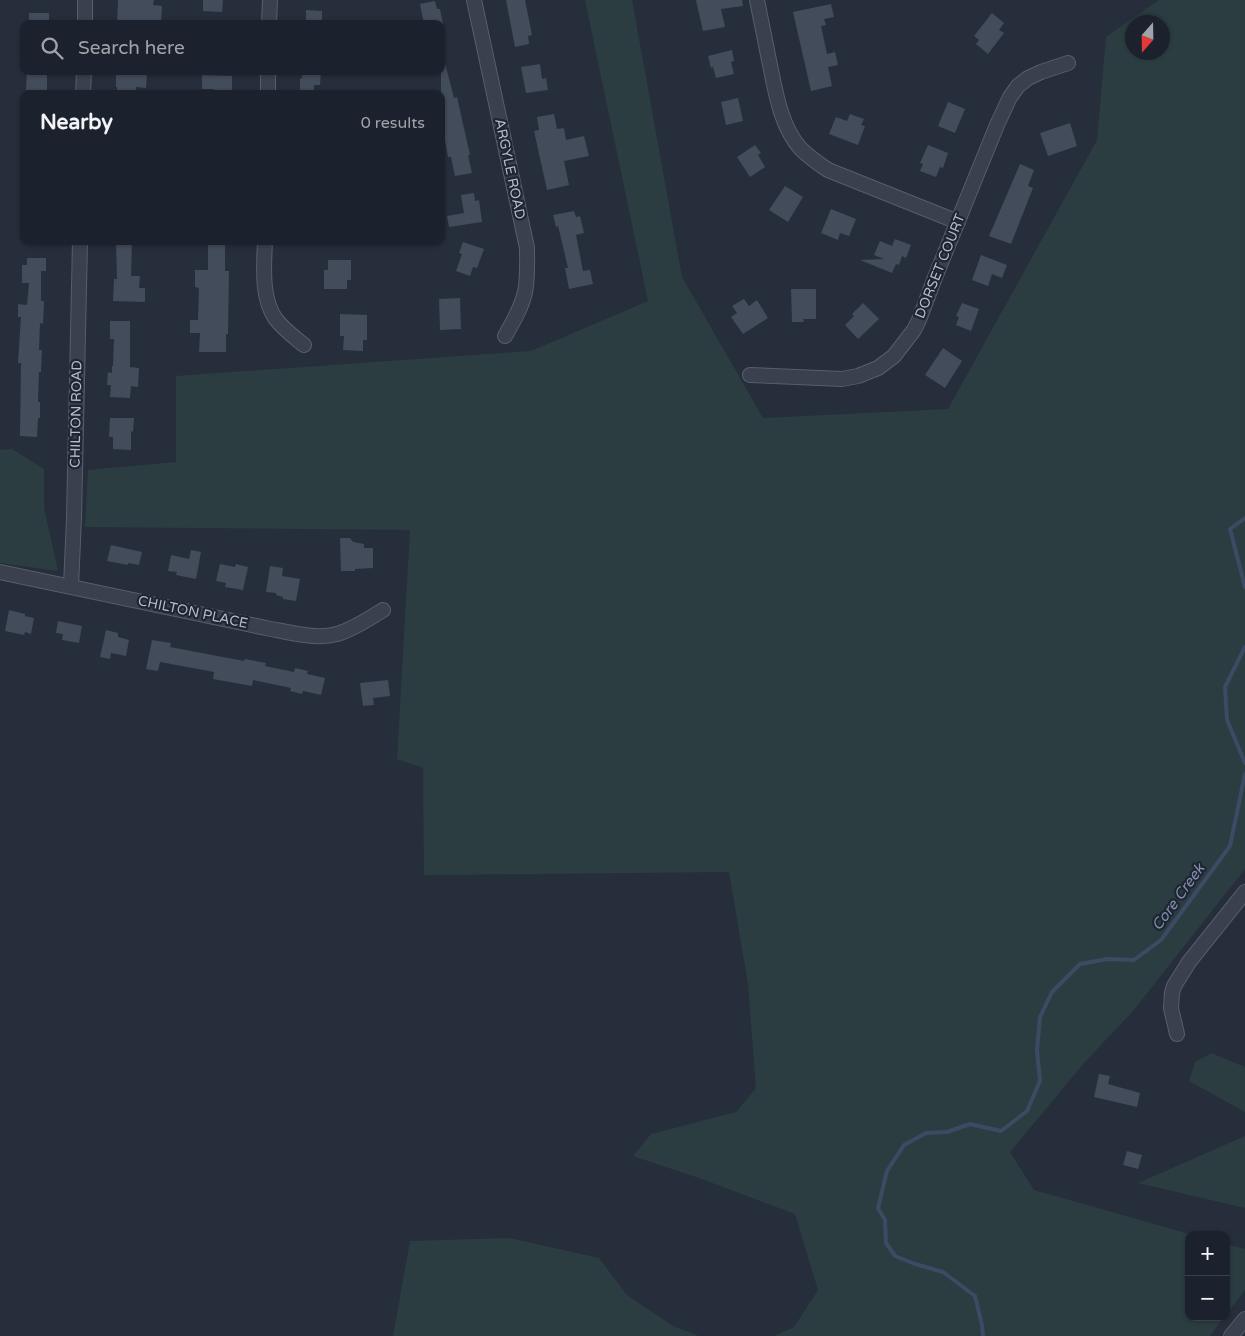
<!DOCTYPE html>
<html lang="en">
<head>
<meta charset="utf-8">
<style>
	:root { --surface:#1c222d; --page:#252a35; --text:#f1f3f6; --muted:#a0a4aa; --line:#3a3f49 }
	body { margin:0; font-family:"Varela Round",sans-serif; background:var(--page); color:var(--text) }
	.controls { position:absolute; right:15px; bottom:15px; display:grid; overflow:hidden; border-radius:10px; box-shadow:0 1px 4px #0004 }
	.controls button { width:45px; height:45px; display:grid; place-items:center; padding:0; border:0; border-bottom:1px solid var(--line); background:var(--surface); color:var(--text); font:25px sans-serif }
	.compass { position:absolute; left:1125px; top:15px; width:45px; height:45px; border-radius:50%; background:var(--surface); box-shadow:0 1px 4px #0004; rotate:200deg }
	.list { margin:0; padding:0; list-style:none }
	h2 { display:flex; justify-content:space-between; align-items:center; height:65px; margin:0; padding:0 20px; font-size:21px }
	h2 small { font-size:16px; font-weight:400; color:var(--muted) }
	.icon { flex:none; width:28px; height:28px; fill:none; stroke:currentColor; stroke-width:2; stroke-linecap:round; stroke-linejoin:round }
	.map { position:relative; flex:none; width:1245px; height:1336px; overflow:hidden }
	.search { position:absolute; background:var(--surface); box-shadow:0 1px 4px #0004; left:20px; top:20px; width:425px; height:55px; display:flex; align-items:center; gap:12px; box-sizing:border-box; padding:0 18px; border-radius:10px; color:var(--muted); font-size:19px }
	.panel { position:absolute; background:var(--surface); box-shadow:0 1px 4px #0004; left:20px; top:90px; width:425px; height:155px; border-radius:10px }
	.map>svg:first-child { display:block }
</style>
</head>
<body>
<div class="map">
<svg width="1245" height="1336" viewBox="0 0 1245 1336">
	<rect width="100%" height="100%" fill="#262e3c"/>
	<g fill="#2b3d40" fill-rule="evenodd">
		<path d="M 585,0 L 632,0 L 682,277 L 763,418 L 948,409 L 1097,140 L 1106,37 L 1159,0 L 1245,0 L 1245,869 L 1133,1011 L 1084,1063 L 1010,1152 L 1034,1190 L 1193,1235 L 1189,1235 L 1189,1317 L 1224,1317 L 1210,1336 L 774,1336 L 794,1327 L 818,1290 L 795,1214 L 699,1178 L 633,1156 L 651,1134 L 736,1112 L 756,1088 L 748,984 L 729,872 L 424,875 L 423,768 L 397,759 L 410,530 L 85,527 L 88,470 L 176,462 L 176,376 L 531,351 L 648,301 ZM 1132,22 L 1162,22 L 1162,52 L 1132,52 Z"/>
		<path d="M 12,449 L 44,469 L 44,508 L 58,571 L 0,563 L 0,450 Z"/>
		<path d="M 1211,1053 L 1245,1067 L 1245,1112 L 1189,1081 L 1195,1062 Z"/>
		<path d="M 1245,1136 L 1245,1208 L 1138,1183 Z"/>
		<path d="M 509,1238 L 599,1258 L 627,1295 L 673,1326 L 699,1336 L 393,1336 L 410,1241 Z"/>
		<path d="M 1226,1244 L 1245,1249 L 1245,1290 L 1226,1315 Z"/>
	</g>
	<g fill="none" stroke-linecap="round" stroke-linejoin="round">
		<g stroke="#3d4a64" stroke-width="4">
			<path d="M 1245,518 L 1230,529 L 1245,587"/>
			<path d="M 1245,647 L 1225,687 L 1227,720 L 1245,763"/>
			<path d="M 983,1336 L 982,1325 L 975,1296 L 943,1272 L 915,1264 L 895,1256 L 886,1243 L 885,1220 L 878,1208 L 887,1171 L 904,1145 L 926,1133 L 947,1132 L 970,1124 L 1001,1131 L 1027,1111 L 1040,1081 L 1037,1050 L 1040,1017 L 1052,992 L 1080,964 L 1108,959 L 1134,960 L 1161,940 L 1230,846 L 1245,774"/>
		</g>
	</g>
	<g fill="#434c5b">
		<path d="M 118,0 L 154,0 L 153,5 L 162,6 L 161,24 L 117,24 Z"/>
		<path d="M 203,0 L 223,0 L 222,12 L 203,11 Z"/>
		<path d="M 506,0 L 525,0 L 532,35 L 528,36 L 529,44 L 515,47 Z"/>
		<path d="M 696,0 L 742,0 L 743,6 L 721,9 L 725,27 L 703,31 Z"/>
		<path d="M 435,1 L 437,9 L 440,9 L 443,24 L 424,24 L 420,4 Z"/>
		<path d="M 831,4 L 834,17 L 824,19 L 826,25 L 821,26 L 827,54 L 835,52 L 838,65 L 828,67 L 832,86 L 811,91 L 793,12 Z"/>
		<path d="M 306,10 L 322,11 L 322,24 L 306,24 Z"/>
		<rect x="29" y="13" width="20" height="11"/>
		<path d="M 992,13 L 1004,23 L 999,30 L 1004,33 L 988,54 L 976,44 L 979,40 L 974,36 Z"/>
		<path d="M 732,50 L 734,61 L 731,62 L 734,74 L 716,78 L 713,67 L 711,68 L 708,56 Z"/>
		<path d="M 441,63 L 445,63 L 454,98 L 457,97 L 470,155 L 468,155 L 472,173 L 455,176 L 451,157 L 448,157 L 444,135 L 441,135 Z"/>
		<path d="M 540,64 L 542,79 L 546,78 L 548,90 L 526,93 L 521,67 Z"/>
		<path d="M 27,71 L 47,71 L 47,91 L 26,90 Z"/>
		<path d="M 302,71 L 321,71 L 320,85 L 314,85 L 314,92 L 300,91 L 300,79 L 302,78 Z"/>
		<path d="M 116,72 L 147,73 L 146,88 L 136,87 L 136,94 L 117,94 L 117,87 L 116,87 Z"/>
		<path d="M 202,75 L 232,76 L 232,94 L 214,94 L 214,89 L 202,89 Z"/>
		<path d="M 738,98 L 743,121 L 726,125 L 721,102 Z"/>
		<path d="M 948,102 L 965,109 L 955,133 L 938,126 Z"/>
		<path d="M 554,114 L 557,129 L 564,128 L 566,140 L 584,136 L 589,156 L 564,161 L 569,185 L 547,190 L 534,131 L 539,130 L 537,117 Z"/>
		<path d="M 850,114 L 864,119 L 861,125 L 865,126 L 858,145 L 829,134 L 836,117 L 847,121 Z"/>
		<path d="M 1070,123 L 1077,146 L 1048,156 L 1040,133 Z"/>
		<path d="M 755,145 L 761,153 L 758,155 L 765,167 L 750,177 L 737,157 Z"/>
		<path d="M 928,145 L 948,153 L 943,168 L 940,167 L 936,177 L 920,171 L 923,164 L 920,163 Z"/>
		<path d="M 1020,164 L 1034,170 L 1028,186 L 1033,188 L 1011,244 L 989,236 Z"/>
		<path d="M 785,186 L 803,197 L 788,222 L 769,210 Z"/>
		<path d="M 474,193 L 475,201 L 479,200 L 482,222 L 449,227 L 447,216 L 464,213 L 461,195 Z"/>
		<path d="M 831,209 L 856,219 L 849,236 L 840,233 L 838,240 L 821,233 Z"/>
		<path d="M 574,211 L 576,217 L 580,216 L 584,233 L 576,235 L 583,271 L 590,270 L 593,284 L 569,289 L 565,268 L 568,268 L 561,238 L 558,226 L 556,227 L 553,215 Z"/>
		<path d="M 895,239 L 911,245 L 906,258 L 902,256 L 899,265 L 896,264 L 892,273 L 860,260 L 884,259 L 874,255 L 880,241 L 892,246 Z"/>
		<path d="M 116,241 L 132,241 L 131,276 L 140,276 L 139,288 L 145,288 L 145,302 L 113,301 L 114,279 L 117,279 Z"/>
		<path d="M 208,241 L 225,241 L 225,271 L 229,271 L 228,334 L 226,334 L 226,352 L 199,352 L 200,333 L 190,333 L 190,320 L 198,320 L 199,288 L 195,287 L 195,270 L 208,270 Z"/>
		<path d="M 463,242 L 484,249 L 477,268 L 473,267 L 470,276 L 456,271 L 462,254 L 459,253 Z"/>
		<path d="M 981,255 L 1007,265 L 1002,278 L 992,274 L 988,286 L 972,280 Z"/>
		<path d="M 27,258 L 46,258 L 46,271 L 41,271 L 41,301 L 44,301 L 43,324 L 40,323 L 39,350 L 42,350 L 41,372 L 39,372 L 38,402 L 40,402 L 40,418 L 38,418 L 37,437 L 20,436 L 21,363 L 18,363 L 21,317 L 18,317 L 18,304 L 27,305 L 29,283 L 22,283 L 22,265 L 27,265 Z"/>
		<path d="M 328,260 L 351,260 L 351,280 L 347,280 L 347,289 L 324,289 L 324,270 L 328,270 Z"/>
		<path d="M 791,289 L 816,289 L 816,319 L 803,319 L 804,322 L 792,322 Z"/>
		<path d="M 460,298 L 461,329 L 440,330 L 439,299 Z"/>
		<path d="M 744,299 L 749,306 L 757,300 L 768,318 L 743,334 L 731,317 L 737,313 L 732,306 Z"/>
		<path d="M 863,303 L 879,319 L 858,339 L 845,325 L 854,316 L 852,314 Z"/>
		<path d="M 962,303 L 979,309 L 971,331 L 956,325 L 959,317 L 956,316 Z"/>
		<path d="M 340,314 L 367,315 L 367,340 L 363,340 L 363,351 L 343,350 L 344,336 L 340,336 Z"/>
		<path d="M 110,321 L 130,321 L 130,367 L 139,368 L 138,387 L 131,386 L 130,398 L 110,397 L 111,385 L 107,385 L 108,372 L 112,373 L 112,366 L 113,366 L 114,339 L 110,339 Z"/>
		<path d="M 943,348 L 962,361 L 945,388 L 925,375 Z"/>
		<path d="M 110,418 L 134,418 L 133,432 L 131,431 L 131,450 L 113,449 L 113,437 L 109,437 Z"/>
		<path d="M 340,538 L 350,538 L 353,542 L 364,544 L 364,548 L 373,548 L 373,568 L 355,569 L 355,571 L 341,571 Z"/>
		<path d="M 111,545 L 142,552 L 139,565 L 128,563 L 128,565 L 107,561 Z"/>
		<path d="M 191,550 L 201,552 L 196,579 L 176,575 L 177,572 L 168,571 L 171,555 L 189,559 Z"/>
		<path d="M 220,564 L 235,567 L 236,564 L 248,567 L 243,590 L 225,587 L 226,583 L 216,581 Z"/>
		<path d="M 270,566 L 283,568 L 282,576 L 300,579 L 296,601 L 283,599 L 283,597 L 276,595 L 276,593 L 266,592 Z"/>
		<path d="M 9,610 L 25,614 L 25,616 L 34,618 L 31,634 L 25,632 L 24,635 L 5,631 Z"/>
		<path d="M 58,621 L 82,626 L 79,643 L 62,640 L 63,634 L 56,633 Z"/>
		<path d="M 106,630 L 118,633 L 118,637 L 129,640 L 126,656 L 111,653 L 110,659 L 100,657 Z"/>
		<path d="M 152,640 L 171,643 L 170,647 L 244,661 L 245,659 L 266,663 L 265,666 L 294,672 L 295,668 L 308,671 L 307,674 L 325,678 L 321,695 L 303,691 L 302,694 L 290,691 L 291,688 L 253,680 L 252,686 L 213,679 L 214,672 L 160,662 L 158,671 L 146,669 Z"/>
		<path d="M 388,680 L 390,696 L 373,698 L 374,705 L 363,706 L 360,683 Z"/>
		<path d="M 1099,1074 L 1110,1076 L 1108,1084 L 1140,1093 L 1137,1107 L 1094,1097 Z"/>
		<path d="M 1127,1151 L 1142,1155 L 1138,1169 L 1123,1165 Z"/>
	</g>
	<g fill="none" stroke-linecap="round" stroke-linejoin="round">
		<defs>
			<g id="street">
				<path d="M 474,0 L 527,248 C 527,263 528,278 525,292 C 522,307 513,322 505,336"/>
				<path d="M 757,0 C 761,20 765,40 769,60 C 775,89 780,126 801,149 C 809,157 819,164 828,170 L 958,222"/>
				<path d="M 85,24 L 85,0"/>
				<path d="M 269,24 L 270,0"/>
				<path d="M 83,94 L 84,71"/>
				<path d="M 268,94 L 268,71"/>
				<path d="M 265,241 C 264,265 261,297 275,318 C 283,329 294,337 304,345"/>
				<path d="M 750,375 L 842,379 L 858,376 L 878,368 L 894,356 L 914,330 L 919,320 L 934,280 L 997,125 L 1010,97 L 1018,86 L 1028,78 L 1041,72 L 1068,63"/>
				<path d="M 0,572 L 266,628 C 288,632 316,640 337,634 C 354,629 368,619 383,610"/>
				<path d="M 71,586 L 74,518 L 80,241"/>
				<path d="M 1177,1034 L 1171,1008 L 1172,993 L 1174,986 L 1189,962 L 1245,892"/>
				<path d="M 1231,1336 L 1245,1319"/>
			</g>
		</defs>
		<use href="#street" stroke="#585e6b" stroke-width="16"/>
		<use href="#street" stroke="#3a404d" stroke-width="14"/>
	</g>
	<g text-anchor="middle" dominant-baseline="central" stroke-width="4.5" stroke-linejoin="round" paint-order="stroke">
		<g font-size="14" fill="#b6bbc8" stroke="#1f2532">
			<text transform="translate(510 169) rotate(78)">ARGYLE ROAD</text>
			<text transform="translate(940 266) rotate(-68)">DORSET COURT</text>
			<text transform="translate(76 414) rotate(-89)">CHILTON ROAD</text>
			<text transform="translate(193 612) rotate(12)">CHILTON PLACE</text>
		</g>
		<g font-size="15" font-style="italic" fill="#808fad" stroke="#1f2532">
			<text transform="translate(1178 897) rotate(-54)">Core Creek</text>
		</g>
	</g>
</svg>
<div class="controls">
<button>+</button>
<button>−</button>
</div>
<svg class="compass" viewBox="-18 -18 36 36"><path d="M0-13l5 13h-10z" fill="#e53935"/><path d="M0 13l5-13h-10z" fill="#a0a4aa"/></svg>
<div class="search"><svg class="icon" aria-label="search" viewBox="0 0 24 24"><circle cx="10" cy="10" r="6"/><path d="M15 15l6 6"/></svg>Search here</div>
<section class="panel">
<h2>Nearby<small>0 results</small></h2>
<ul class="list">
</ul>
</section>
</div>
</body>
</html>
